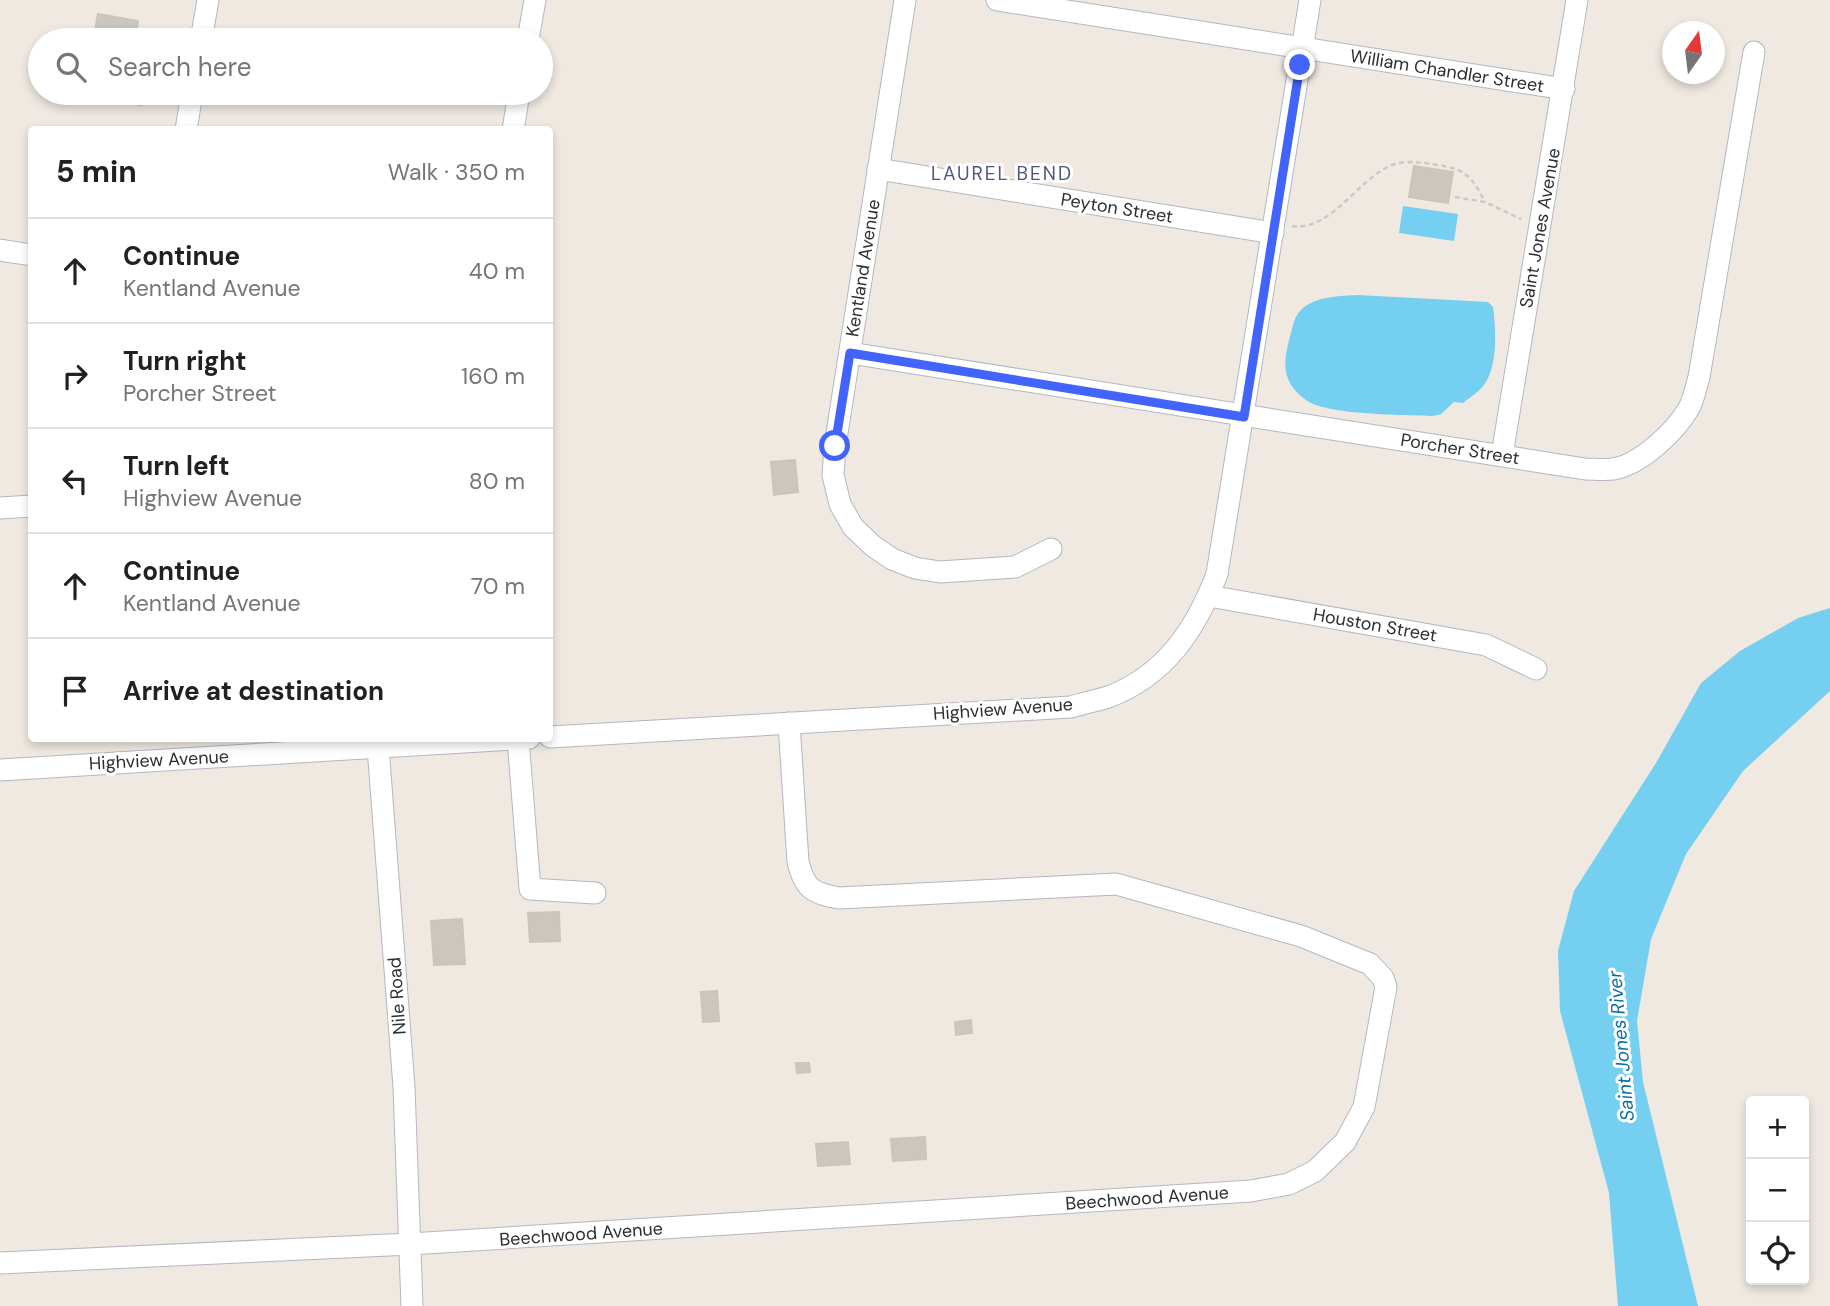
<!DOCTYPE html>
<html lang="en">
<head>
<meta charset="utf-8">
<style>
	:root { --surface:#fff; --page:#f2f2f2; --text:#202124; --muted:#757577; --line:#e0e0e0 }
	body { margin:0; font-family:"DM Sans",sans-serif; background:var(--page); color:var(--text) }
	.controls { position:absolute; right:21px; bottom:21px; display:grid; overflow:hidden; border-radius:7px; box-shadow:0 4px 10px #0003 }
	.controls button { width:63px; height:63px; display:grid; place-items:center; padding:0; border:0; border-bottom:2px solid var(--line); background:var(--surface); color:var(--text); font:35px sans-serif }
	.compass { position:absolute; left:1662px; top:21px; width:63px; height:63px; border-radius:50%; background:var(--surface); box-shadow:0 4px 10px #0003; rotate:14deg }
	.stop { position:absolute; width:21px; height:21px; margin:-16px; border:5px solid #4264fb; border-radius:50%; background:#fff }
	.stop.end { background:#4264fb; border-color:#fff; box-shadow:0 2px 7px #0008 }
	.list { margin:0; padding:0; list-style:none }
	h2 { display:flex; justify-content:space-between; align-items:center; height:91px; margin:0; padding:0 28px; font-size:30px }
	h2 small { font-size:23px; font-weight:400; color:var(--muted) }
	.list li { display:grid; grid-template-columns:46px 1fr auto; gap:21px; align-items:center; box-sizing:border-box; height:105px; padding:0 28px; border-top:2px solid var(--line) }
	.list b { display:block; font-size:26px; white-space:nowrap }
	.list p { margin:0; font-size:23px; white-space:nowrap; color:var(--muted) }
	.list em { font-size:23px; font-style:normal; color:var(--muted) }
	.icon { flex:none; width:38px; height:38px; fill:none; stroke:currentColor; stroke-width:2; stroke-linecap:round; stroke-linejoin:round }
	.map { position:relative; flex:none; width:1830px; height:1306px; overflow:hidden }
	.search { position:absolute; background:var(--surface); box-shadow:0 4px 10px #0003; left:28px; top:28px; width:525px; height:77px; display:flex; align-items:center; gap:18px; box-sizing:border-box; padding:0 24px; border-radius:38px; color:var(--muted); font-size:26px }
	.panel { position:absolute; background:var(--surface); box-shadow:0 4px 10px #0003; left:28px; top:126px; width:525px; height:616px; border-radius:7px }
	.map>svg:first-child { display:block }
</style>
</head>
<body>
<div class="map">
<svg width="1830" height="1306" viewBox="0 0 1830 1306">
	<rect width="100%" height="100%" fill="#efe9e1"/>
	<g fill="#75cff0">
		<path d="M 1403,206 L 1458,214 L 1454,241 L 1399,233 Z"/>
		<path d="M 1358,295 L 1488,302 L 1493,307 C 1496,329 1498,366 1484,385 C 1479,392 1470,397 1463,403 L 1454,402 L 1441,414 L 1433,416 C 1406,415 1325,415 1306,400 C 1280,381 1283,361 1291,333 C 1293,325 1295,315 1302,309 C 1316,296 1340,296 1358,295 Z"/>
		<path d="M 1830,608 L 1830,691 L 1743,771 L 1686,854 L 1651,939 L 1637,1021 L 1643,1082 L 1698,1306 L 1618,1306 L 1609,1193 L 1560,1011 L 1558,951 L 1574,891 L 1656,763 L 1701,683 L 1740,651 L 1798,618 Z"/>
	</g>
	<g fill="#cbc7bf" stroke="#cbc5ba" stroke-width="2">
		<path d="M 98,14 L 138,21 L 135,40 L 93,40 Z"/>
		<path d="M 95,93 L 144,93 L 141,105 L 94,97 Z"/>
		<path d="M 1414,166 L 1453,172 L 1448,203 L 1409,197 Z"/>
		<path d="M 795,460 L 798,492 L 774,495 L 771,462 Z"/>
		<path d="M 559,912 L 560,941 L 530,942 L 528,913 Z"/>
		<path d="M 462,919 L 465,964 L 434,965 L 431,921 Z"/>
		<path d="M 717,991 L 719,1021 L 703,1022 L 701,992 Z"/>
		<path d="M 971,1020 L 972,1033 L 956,1035 L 955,1022 Z"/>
		<path d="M 796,1063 L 809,1063 L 810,1072 L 797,1073 Z"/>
		<path d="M 925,1137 L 926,1159 L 893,1161 L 891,1139 Z"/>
		<path d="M 848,1142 L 850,1164 L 818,1166 L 816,1144 Z"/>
	</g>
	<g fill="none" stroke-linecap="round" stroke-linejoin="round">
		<defs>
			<g id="minor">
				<path d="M 905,0 L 835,446 L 833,475 L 840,504 L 853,527 L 873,546 L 892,559 L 915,568 L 940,572 L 1015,567 L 1051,549"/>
				<path d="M 997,0 L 1564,89"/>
				<path d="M 201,40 L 208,0"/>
				<path d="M 528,40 L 535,0"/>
				<path d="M 186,130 L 192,93"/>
				<path d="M 513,130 L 519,93"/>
				<path d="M 878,169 L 1273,233"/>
				<path d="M 0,250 L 32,255"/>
				<path d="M 850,353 L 1585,469 C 1594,469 1604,470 1613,469 C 1640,465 1675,432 1689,408 C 1694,399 1696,387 1699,377 L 1754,52"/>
				<path d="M 1502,455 L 1577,0"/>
				<path d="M 0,508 L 32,506"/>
				<path d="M 1209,596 L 1486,645 L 1536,669"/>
				<path d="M 550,737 L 1071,707 C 1083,703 1096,701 1108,697 C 1165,676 1196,629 1217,574 L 1310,0"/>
				<path d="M 518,739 L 530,889 L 595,893"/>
				<path d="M 378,747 L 404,1087 L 412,1306"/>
				<path d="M 0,770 L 529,738"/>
				<path d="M 0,1263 L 410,1244 L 1251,1191 L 1289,1184 L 1315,1171 L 1345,1142 L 1364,1107 L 1386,987 L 1383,978 L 1370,964 L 1301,936 L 1116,884 L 839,898 C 812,893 805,889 798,862 L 789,723"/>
			</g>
		</defs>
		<use href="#minor" stroke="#b4b7c1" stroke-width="23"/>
		<g stroke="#c9c9c9" stroke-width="2.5" stroke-dasharray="5 3.5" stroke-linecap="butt">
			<path d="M 1455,197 L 1485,202 L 1521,219"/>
			<path d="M 1292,226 C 1332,232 1360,175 1395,164 C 1409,160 1423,163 1438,165 C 1466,169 1472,177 1485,202"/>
		</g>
		<use href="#minor" stroke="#fff" stroke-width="21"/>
	</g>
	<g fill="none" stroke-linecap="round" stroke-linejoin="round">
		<path stroke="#4264fb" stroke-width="9" d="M 835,446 L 850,353 L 1244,417 L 1300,65"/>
	</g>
	<g text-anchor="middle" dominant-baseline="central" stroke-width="6" stroke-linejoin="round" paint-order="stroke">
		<g font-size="18" fill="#2e2e2e" stroke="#fff">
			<text transform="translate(1447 71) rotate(9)">William Chandler Street</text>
			<text transform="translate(1117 208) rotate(9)">Peyton Street</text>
			<text transform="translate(1540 228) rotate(-80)">Saint Jones Avenue</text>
			<text transform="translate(863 268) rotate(-81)">Kentland Avenue</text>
			<text transform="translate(1460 449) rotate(9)">Porcher Street</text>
			<text transform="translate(1375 625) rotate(10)">Houston Street</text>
			<text transform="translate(1003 709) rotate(-4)">Highview Avenue</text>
			<text transform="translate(159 760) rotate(-3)">Highview Avenue</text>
			<text transform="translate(397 996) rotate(-94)">Nile Road</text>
			<text transform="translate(1147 1198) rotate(-4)">Beechwood Avenue</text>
			<text transform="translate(581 1234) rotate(-4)">Beechwood Avenue</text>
		</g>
		<g font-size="19" letter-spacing="2" fill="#4d5680" stroke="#fff">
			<text x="1002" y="173">LAUREL BEND</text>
		</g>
		<g font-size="19" font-style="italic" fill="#0d6fa3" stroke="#fff">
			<text transform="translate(1621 1046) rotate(-95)">Saint Jones River</text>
		</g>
	</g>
</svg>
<div class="controls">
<button>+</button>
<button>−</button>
<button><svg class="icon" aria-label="locate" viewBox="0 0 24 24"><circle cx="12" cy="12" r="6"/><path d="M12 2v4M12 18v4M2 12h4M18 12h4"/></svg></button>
</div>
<svg class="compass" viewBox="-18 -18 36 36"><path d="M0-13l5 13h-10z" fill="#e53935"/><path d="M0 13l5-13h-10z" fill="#757577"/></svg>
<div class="stop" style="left:835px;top:446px"></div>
<div class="stop end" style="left:1300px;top:65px"></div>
<div class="search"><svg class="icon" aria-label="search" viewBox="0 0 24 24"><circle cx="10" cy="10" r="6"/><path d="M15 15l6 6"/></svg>Search here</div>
<section class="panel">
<h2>5 min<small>Walk · 350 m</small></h2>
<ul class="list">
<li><svg class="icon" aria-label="ahead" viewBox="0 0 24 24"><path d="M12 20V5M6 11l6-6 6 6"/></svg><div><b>Continue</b><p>Kentland Avenue</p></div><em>40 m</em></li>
<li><svg class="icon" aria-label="right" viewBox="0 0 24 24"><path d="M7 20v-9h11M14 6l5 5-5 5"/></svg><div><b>Turn right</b><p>Porcher Street</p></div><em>160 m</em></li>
<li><svg class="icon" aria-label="left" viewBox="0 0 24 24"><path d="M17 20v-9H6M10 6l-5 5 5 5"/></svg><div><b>Turn left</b><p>Highview Avenue</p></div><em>80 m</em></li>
<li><svg class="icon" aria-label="ahead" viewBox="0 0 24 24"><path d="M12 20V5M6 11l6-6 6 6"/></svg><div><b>Continue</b><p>Kentland Avenue</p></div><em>70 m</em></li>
<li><svg class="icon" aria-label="arrive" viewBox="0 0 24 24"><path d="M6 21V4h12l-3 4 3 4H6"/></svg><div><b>Arrive at destination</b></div></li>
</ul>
</section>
</div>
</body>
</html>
